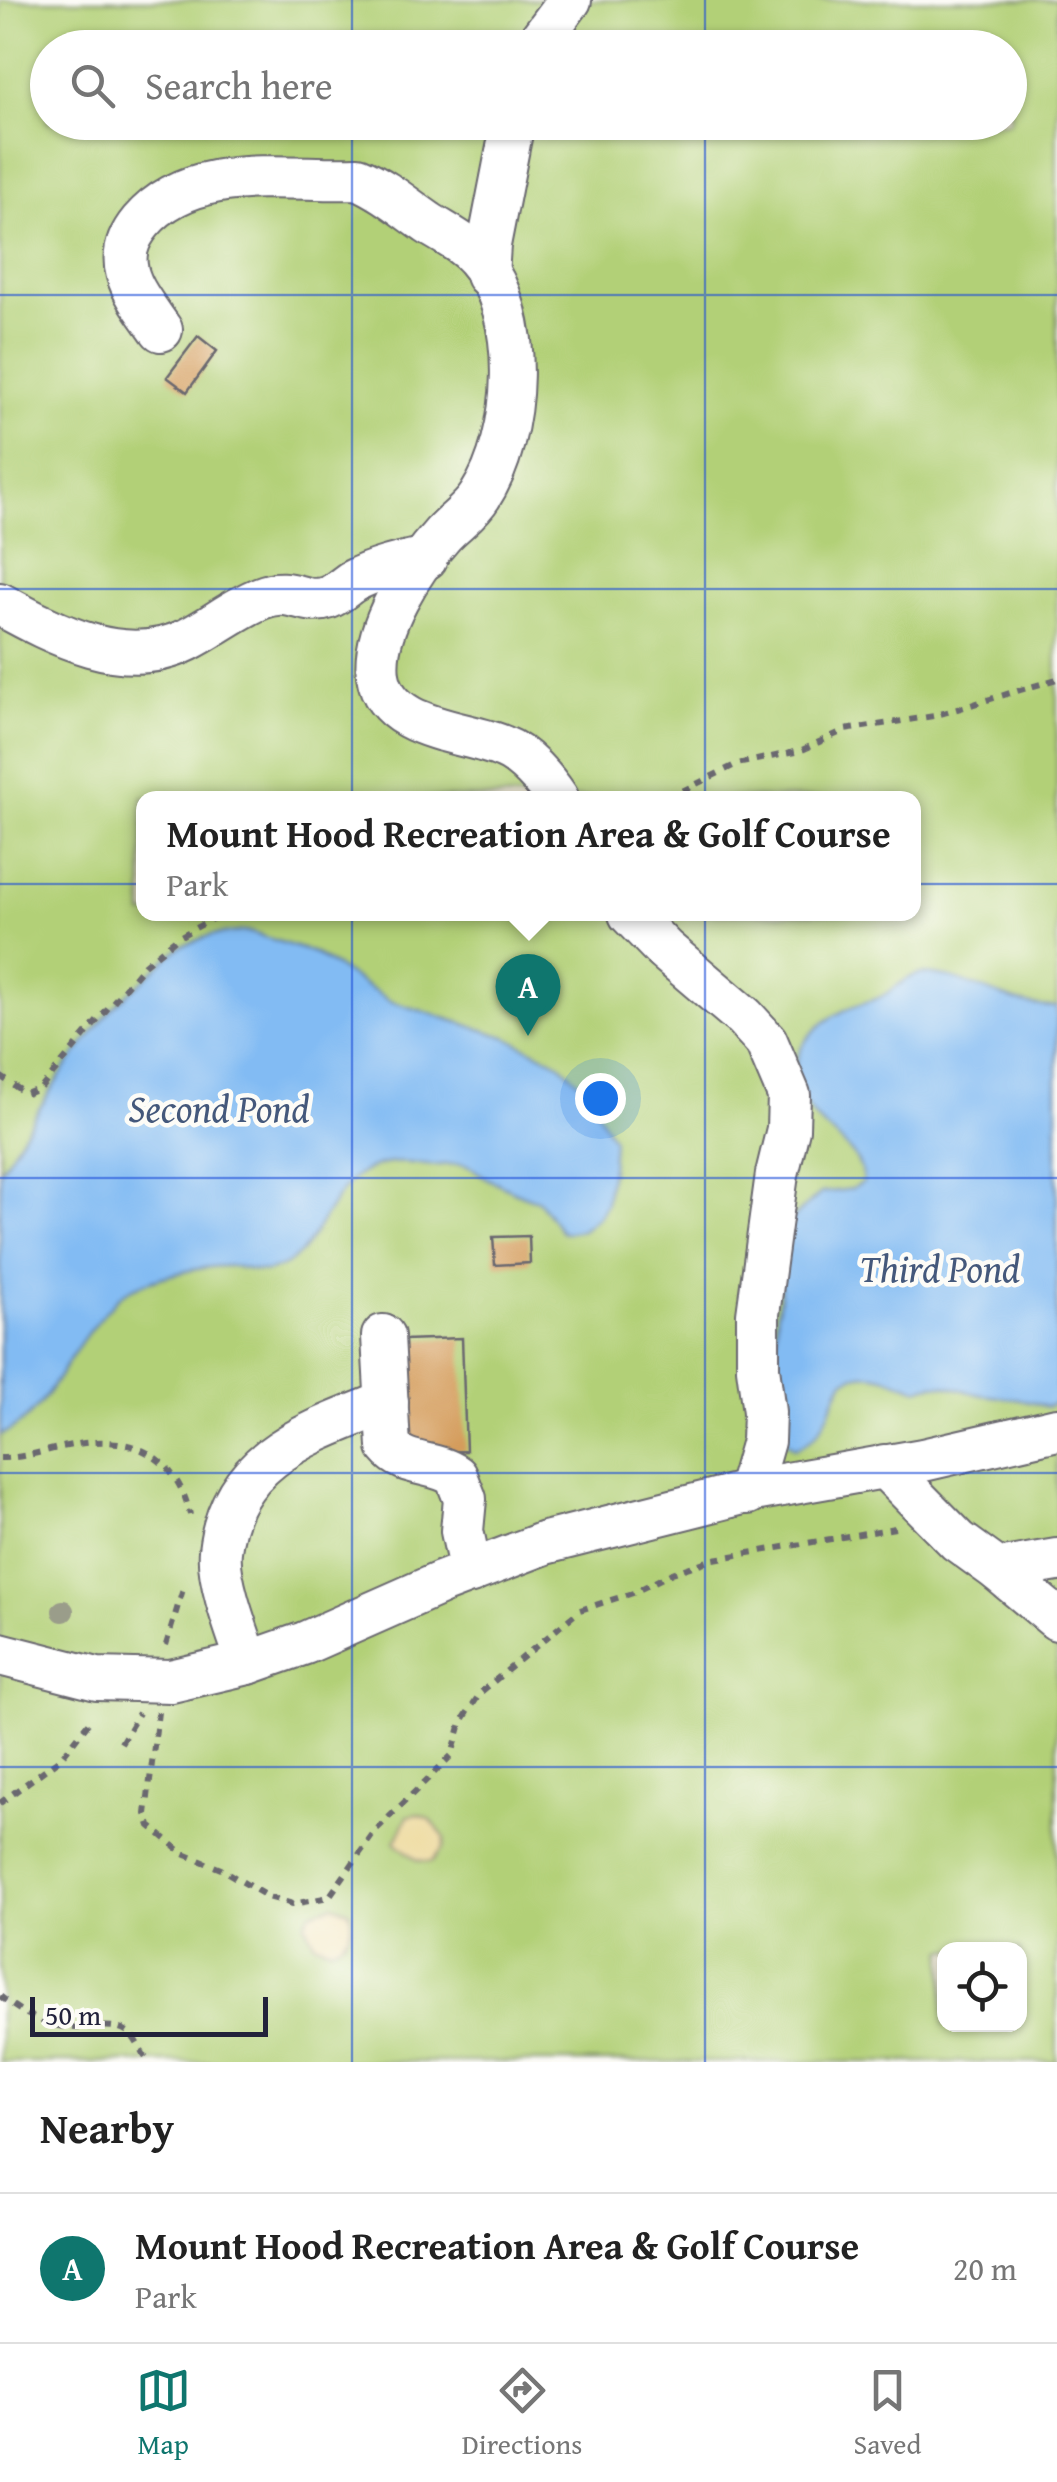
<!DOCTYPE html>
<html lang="en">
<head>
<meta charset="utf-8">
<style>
	:root { --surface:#fff; --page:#f6f6f6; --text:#222; --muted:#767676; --line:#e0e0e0; --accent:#0f766e }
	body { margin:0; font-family:"Gentium Book Plus",serif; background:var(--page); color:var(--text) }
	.controls { position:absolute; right:30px; bottom:30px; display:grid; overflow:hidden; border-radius:20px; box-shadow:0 2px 8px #0004 }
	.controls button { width:90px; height:90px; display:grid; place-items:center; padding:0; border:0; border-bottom:2px solid var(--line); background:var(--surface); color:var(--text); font:50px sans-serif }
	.scale { position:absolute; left:30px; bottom:25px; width:238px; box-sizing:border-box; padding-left:10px; border:5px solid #22223b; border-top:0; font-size:28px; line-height:35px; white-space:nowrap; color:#22223b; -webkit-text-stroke:8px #fdfcf7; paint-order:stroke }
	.you { position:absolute; left:600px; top:1098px; width:35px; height:35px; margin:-25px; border:8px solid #fff; border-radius:50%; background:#1a73e8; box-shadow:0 0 0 15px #1a73e833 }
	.badge { display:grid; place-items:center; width:65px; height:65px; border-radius:50%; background:var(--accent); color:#fff; font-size:32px; font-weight:700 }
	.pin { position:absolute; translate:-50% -82px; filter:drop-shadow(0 2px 5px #0008) }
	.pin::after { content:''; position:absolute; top:52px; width:35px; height:30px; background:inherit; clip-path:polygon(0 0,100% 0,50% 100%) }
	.popup { position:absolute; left:136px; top:791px; width:785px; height:130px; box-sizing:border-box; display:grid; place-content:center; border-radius:20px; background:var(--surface); filter:drop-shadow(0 2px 8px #0005); font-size:32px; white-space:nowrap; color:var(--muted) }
	.popup b { font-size:38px; color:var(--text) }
	.popup::after { content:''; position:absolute; left:50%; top:100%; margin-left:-20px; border:20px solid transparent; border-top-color:var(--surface) }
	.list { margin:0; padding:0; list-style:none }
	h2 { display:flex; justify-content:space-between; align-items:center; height:130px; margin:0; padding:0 40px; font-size:42px }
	h2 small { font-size:32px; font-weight:400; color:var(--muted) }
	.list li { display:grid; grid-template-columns:65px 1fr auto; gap:30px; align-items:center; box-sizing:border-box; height:150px; padding:0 40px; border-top:2px solid var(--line) }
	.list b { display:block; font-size:38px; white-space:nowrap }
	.list p { margin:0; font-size:32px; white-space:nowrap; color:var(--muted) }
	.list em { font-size:32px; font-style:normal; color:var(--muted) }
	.icon { flex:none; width:55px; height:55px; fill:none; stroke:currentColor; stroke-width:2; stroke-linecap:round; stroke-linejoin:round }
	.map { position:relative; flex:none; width:1057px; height:2062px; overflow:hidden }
	.search { position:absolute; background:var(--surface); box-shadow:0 2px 8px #0004; left:30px; right:30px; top:30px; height:110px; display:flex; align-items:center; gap:25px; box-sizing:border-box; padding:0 35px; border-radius:55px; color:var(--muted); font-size:38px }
	.sheet { height:280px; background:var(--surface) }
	nav { display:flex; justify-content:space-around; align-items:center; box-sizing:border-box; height:140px; border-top:2px solid var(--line); background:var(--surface); font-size:28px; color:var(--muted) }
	nav a { display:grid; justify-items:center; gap:5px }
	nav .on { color:var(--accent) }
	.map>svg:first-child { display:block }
</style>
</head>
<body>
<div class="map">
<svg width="1057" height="2062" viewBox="0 0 1057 2062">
	<rect width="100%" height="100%" fill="#fdfcf7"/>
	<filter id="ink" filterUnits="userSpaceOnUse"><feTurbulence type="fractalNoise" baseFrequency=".01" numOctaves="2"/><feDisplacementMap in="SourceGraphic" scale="20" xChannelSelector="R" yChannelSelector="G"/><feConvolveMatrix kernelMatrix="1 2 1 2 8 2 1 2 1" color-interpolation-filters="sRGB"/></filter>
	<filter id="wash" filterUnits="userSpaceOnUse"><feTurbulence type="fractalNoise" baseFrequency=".0048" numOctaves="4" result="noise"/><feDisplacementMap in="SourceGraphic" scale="40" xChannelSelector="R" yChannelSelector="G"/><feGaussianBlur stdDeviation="2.25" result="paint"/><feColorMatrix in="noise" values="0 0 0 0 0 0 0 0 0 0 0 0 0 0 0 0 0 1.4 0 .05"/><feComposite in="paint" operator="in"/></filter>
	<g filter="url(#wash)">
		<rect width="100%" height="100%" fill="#efe9d0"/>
		<path fill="#b2d077" stroke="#6a7959" stroke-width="2.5" fill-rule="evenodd" d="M 0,0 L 1057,0 L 1057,2062 L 0,2062 ZM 48,48 L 1010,48 L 1010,122 L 48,122 ZM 143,798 L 913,798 L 913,914 L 143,914 ZM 944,1950 L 1020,1950 L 1020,2024 L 944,2024 Z"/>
		<g fill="#eeda9e" stroke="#887e6c" stroke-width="2.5">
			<path d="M 417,1814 L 430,1819 L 445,1838 L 443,1848 L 431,1862 L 417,1860 L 395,1842 L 408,1816 Z"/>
			<path d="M 333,1905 L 349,1911 C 355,1928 347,1943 331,1948 L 314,1942 L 305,1923 L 311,1912 Z"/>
		</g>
		<g fill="#82bbf3" stroke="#526e97" stroke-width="2.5">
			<path d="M 246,931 L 314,953 L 390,1001 L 506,1037 L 559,1063 L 580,1083 L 613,1139 L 611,1169 L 606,1203 L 598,1217 L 582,1230 L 562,1233 L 538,1200 C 519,1195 507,1187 490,1180 C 481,1176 474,1167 464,1165 C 452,1162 439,1167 426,1165 C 318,1144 336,1256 269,1271 C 257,1274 243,1267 231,1266 C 204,1265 135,1280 117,1299 C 101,1316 86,1333 74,1353 C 53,1384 37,1420 0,1435 L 0,1171 L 63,1071 L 111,1009 L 181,946 L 212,935 Z"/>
			<path d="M 920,974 C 968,973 1004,1008 1057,1007 L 1057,1402 L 1047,1407 C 1025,1399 1005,1398 982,1395 C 960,1391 941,1378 919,1389 C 891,1380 873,1367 844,1380 C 828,1407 827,1437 795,1448 L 780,1437 L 776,1329 L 788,1222 L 821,1193 L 852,1189 L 863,1182 C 863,1151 830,1136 814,1116 C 768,1057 817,1015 873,1000 C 891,995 901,978 920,974 Z"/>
		</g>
		<g id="blocks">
			<g fill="#d49c5c">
				<path d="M 198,336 L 217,351 L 187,392 L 167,377 Z"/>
				<path d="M 529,1236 L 530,1263 L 495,1265 L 493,1237 Z"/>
				<path d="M 462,1338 L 466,1451 L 407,1453 L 403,1340 Z"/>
			</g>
		</g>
	</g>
	<g filter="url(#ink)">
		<use href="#blocks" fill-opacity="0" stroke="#6a686f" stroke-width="2.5"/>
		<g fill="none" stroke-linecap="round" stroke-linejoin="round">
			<defs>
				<g id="minor">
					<path d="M 534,48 L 570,0"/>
					<path d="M 487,275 L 489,245 L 513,122"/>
					<path d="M 161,330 C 136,294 107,263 141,222 C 193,161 286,181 358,178 C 384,189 405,207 428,223 C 445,234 463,242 477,258 C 527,313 519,437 480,496 C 471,511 455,521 443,534 C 413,567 372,629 378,675 C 386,731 464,730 503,747 C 524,755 545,780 557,798"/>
					<path d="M 0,604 C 56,635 124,671 187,640 C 213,627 234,609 261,598 C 291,585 303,606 327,598 C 336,595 345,586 353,581 C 376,569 400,564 426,558"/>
					<path d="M 630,914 L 664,949 L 744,1017 L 766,1041 L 789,1095 L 788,1129 L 777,1174 L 758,1314 L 758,1368 L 764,1412 L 763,1441 L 748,1493"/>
					<path d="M 383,1336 L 389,1447 C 405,1467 435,1461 456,1476 L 465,1499 L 462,1531 L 471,1572"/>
					<path d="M 884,1466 L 958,1541 L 998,1570 L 1057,1560"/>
					<path d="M 998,1570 L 1057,1619"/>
					<path d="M 0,1654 L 97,1679 L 171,1681 L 248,1663 L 305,1643 L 443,1582 L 545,1543 L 759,1489 L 923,1460 L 1057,1429"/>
					<path d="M 248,1663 C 238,1634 217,1580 220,1551 C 231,1456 310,1433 387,1402"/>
				</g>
			</defs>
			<use href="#minor" stroke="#6a686f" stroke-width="46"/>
			<g stroke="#6a686f" stroke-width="6" stroke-dasharray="8 8" stroke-linecap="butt">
				<path d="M 668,798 L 737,764 L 800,751 L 845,730 L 934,716 L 1057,679"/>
				<path d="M 0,1076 L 26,1094 L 41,1088 L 144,965 L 177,938 L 221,914"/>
				<path d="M 0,1458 C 28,1458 51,1448 78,1444 C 133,1434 178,1458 190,1515"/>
				<path d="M 166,1645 L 184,1586"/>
				<path d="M 158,1712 L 146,1814 L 150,1826 L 184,1854 L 221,1869 L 268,1897 L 293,1904 L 329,1897 L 377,1829 L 452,1755 L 461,1723 L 481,1692 L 580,1610 L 633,1593 L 672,1573 L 714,1559 L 895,1528"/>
				<path d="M 121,1743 L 139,1713"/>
				<path d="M 0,1803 L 61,1758 L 89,1722"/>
				<path d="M 0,1996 C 22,2014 50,2029 79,2028 C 94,2028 113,2023 126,2031 C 138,2038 140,2054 150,2062"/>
			</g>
			<use href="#minor" stroke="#fff" stroke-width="42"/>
		</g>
		<circle fill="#9a9d8a" cx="63" cy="1611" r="11"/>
	</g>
	<path fill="none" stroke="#1d4ed8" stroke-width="2.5" stroke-opacity="0.55" d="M 352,0 L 352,48M 705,0 L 705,48M 352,122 L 352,2062M 705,122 L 705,2062M 0,295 L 1057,295M 0,589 L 1057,589M 0,884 L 1057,884M 0,1178 L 1057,1178M 0,1473 L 1057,1473M 0,1767 L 1057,1767"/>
	<g text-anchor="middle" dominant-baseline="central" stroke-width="9" stroke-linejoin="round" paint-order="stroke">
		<g font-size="38" font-style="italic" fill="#44587b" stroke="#fdfcf7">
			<text x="219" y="1108">Second Pond</text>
			<text x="940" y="1268">Third Pond</text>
		</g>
	</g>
</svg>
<div class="controls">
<button><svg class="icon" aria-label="locate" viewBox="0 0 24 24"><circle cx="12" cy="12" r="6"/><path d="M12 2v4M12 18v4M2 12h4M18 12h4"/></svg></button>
</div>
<div class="scale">50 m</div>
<div class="you"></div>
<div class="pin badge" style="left:528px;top:1036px">A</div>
<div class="popup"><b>Mount Hood Recreation Area &amp; Golf Course</b>Park</div>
<div class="search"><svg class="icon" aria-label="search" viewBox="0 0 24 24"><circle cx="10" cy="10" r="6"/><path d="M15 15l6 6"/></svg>Search here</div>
</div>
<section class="sheet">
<h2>Nearby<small></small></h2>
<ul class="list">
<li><span class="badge">A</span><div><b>Mount Hood Recreation Area &amp; Golf Course</b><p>Park</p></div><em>20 m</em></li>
</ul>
</section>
<nav>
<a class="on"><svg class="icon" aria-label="map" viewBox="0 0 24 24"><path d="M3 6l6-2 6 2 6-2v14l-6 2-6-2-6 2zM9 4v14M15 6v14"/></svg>Map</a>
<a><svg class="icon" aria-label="directions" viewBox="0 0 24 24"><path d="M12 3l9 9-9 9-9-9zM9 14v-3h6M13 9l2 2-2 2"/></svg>Directions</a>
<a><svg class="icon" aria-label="saved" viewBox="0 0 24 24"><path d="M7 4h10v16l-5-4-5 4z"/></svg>Saved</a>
</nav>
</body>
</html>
